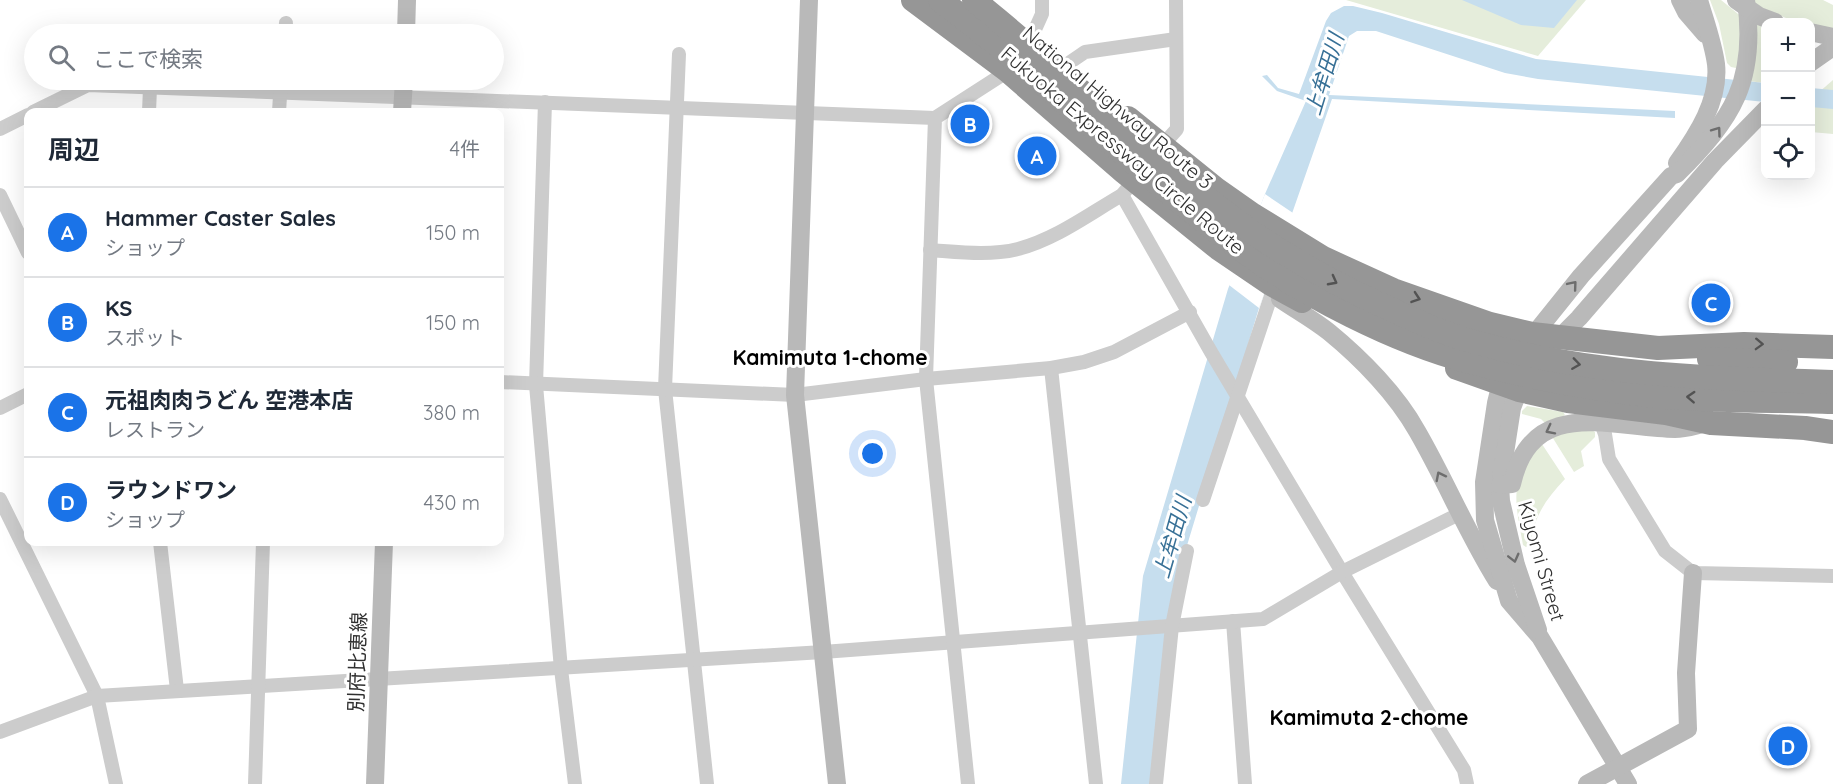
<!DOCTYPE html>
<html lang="ja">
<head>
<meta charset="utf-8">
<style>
	:root { --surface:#fff; --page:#f2f2f3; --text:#1f2937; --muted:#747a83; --line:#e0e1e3; --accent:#1a73e8 }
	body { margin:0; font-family:Quicksand,"Noto Sans JP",sans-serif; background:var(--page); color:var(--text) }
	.controls { position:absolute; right:18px; top:18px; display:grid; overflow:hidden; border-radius:12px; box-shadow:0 6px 24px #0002 }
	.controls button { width:54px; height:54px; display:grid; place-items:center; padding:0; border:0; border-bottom:2px solid var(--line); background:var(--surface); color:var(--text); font:30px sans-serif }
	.you { position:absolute; left:873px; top:454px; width:21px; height:21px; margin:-15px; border:4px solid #fff; border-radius:50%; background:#1a73e8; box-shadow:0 0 0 9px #1a73e833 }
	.badge { display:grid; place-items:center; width:39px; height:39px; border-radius:50%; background:var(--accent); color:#fff; font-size:20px; font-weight:700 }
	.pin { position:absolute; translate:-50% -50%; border:3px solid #fff; box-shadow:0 2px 6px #0006 }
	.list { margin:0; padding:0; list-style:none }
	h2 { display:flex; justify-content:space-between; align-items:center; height:78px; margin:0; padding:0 24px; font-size:26px }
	h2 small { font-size:20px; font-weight:400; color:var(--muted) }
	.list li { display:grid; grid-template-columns:39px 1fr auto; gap:18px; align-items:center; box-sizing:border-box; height:90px; padding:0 24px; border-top:2px solid var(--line) }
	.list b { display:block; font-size:22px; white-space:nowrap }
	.list p { margin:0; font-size:20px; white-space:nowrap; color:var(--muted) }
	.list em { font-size:20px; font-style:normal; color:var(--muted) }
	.icon { flex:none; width:33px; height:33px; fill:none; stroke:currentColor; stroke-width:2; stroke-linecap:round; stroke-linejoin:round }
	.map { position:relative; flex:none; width:1833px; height:784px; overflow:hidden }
	.search { position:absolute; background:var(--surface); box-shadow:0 6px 24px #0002; left:24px; top:24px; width:480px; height:66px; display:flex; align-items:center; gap:15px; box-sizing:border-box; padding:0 21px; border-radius:33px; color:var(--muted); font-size:22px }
	.panel { position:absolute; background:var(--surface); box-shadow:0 6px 24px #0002; left:24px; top:108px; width:480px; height:438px; border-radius:12px }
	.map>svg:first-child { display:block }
</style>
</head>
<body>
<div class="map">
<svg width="1833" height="784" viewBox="0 0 1833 784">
	<rect width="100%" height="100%" fill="#fff"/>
	<g fill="#e5eddb">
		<path d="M 1346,0 L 1586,0 L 1538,56 Z"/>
		<path d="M 1710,0 L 1721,0 L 1743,18 L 1740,64 L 1736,68 L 1731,67 L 1727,63 L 1719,24 Z"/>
		<path d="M 1749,0 L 1823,0 L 1833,5 L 1833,29 L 1786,18 L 1750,3 Z"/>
		<path d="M 1754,23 L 1765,28 L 1765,83 L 1748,81 Z"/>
		<path d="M 1833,80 L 1833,134 L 1811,132 L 1810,100 Z"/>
		<path d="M 1527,406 L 1563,412 L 1565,415 L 1548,424 L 1545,423 L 1541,419 L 1522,414 L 1522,411 Z"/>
		<path d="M 1590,429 L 1595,432 L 1595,437 L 1581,451 L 1584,466 L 1574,472 L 1551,435 Z"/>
		<path d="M 1540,441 L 1565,479 C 1546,499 1534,516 1531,543 L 1526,547 L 1523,545 C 1519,521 1512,498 1520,474 C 1524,462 1534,451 1540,441 Z"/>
	</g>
	<g fill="#c6deee">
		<path d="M 1462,0 L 1577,0 L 1554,28 L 1521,25 Z"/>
		<path d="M 1344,6 L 1353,6 L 1382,13 L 1536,59 L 1765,83 L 1765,102 L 1538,79 L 1505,73 L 1376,31 L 1357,31 L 1349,36 L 1329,95 L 1675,111 L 1675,118 L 1332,99 L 1259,308 L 1182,562 L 1152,784 L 1121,784 L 1143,576 L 1228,289 L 1265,194 L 1306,101 L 1277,91 L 1262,76 L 1267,75 L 1278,88 L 1299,94 L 1326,21 L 1331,13 Z"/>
		<path d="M 1811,88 L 1833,90 L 1833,109 L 1811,107 Z"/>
	</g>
	<path fill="#fff" d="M 1265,194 L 1293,213 L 1259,308 L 1229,285 Z"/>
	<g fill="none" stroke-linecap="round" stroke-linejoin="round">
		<g stroke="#ccc" stroke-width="14">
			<path d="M 285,34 L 286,23"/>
			<path d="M 1033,34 L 1042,14 L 1042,0"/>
			<path d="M 679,54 L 665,389 L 707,784"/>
			<path d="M 1066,65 L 1085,52 L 1176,39"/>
			<path d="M 545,102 L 536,385 L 561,669 L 575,784"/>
			<path d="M 33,112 L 88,85 L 935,118"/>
			<path d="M 149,112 L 150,88"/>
			<path d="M 279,112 L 281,80"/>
			<path d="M 0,129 L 28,115"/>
			<path d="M 1162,146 L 1177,129 L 1176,0"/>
			<path d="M 0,195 L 28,253"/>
			<path d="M 1122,195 L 1211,352 L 1342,572 L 1464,770 L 1467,784"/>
			<path d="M 930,250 C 959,252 990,256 1018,249 C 1056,239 1089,214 1122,195 L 1127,189"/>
			<path d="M 1051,368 L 1096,784"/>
			<path d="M 500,382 L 795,395 L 926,379 L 1051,368 L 1084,362 L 1114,352 L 1190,312"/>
			<path d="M 0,408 L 28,394"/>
			<path d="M 1601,423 L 1605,434 L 1609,459 L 1665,551 L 1693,573 L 1833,576"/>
			<path d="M 0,499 L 97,696 L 116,784"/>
			<path d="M 1203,500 L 1272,293"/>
			<path d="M 160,542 L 177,690"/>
			<path d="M 1233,621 L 1245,784"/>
			<path d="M 0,732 L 97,696 L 823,652 L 1263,619 L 1342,572 L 1459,514"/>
			<path d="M 255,784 L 263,542"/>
			<path d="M 968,784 L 926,379 L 935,118 L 1008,71"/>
			<path d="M 1156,784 L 1172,626 L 1187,551"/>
		</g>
		<g stroke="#b9b9b9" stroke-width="18">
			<path d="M 809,0 L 795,395 L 837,784"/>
			<path d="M 1680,0 L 1686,12 L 1705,34"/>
			<path d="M 1810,32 L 1833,37"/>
			<path d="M 406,34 L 407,0"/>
			<path d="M 1810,63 L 1833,47"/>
			<path d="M 402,112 L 404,80"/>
			<path d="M 1677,163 C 1697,135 1720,100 1716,64 C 1713,42 1705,21 1699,0"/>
			<path d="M 1280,299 C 1296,310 1314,320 1329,332 C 1362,359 1397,395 1417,431 C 1446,481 1467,533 1497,581"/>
			<path d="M 1527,343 L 1581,276 L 1671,176 L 1677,174 C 1733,118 1757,81 1746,0"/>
			<path d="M 1554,343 L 1579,318 L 1715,161 L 1766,109"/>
			<path d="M 1507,374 L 1501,383 L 1496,403 L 1484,482 L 1485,520 L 1509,601 L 1540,637 L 1628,784"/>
			<path d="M 1526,380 L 1519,390 L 1512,408 L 1500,485 L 1501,501 L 1516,565 L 1538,630"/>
			<path d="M 1500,485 L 1512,484 C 1532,395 1611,428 1675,429 C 1685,429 1694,426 1703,424"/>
			<path d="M 375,784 L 384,542"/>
			<path d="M 1587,784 L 1688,729 L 1686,673 L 1693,573"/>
		</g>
		<g stroke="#969696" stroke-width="24">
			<path d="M 913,0 L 1008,71 L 1124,172 L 1218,248 L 1271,284 L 1302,301"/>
			<path d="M 1128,118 L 1216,189 L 1253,215 L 1323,258 L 1393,290 L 1490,324 L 1532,334 L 1658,348 L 1744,344 L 1833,347"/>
			<path d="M 1709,359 L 1786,362"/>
			<path d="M 1457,368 L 1519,390 L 1568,401 L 1666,413 L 1711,423 L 1805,428 L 1833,432"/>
		</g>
		<path stroke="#b9b9b9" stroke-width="18" d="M 1736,0 L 1759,16 L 1775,22"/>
		<g stroke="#969696" stroke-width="24">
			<path d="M 940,0 C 1045,78 1136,173 1242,250 C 1305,296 1394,342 1470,362 C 1530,378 1593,389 1655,396 C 1714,402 1774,400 1833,402"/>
			<path d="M 974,0 C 1005,26 1037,52 1067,79 C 1127,131 1186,186 1252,232 C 1297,263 1346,290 1397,312 C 1422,324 1448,335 1474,342 C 1592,375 1712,379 1833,382"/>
		</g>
	</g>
	<defs><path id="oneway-chevron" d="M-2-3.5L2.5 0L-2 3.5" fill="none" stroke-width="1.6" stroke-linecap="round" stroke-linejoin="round" transform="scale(1.5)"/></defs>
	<g stroke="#6d6d6d">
		<use href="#oneway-chevron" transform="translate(1717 131) rotate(-54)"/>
		<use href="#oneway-chevron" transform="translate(1573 285) rotate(-50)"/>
		<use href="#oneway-chevron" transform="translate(1550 430) rotate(153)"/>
		<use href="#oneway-chevron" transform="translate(1440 476) rotate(-117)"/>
		<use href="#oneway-chevron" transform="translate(1514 558) rotate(76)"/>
	</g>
	<g stroke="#535353">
		<use href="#oneway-chevron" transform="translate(1333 281) rotate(28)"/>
		<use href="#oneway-chevron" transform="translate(1416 298) rotate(19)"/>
		<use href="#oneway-chevron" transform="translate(1759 344) rotate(2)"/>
		<use href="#oneway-chevron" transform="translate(1576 364) rotate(8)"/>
		<use href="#oneway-chevron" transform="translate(1691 397) rotate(-177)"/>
	</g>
	<g text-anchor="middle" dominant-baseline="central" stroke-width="6" stroke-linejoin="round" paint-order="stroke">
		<g font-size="20" fill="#2f2f2f" stroke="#fff">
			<text transform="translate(1118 107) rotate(40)">National Highway Route 3</text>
			<text transform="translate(1123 150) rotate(40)">Fukuoka Expressway Circle Route</text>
			<text transform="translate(1542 561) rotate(74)">Kiyomi Street</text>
			<text transform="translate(357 662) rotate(-88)">別府比恵線</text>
		</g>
		<g font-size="21" font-style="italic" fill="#377096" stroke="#fff">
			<text transform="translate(1324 74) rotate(-73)">上牟田川</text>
			<text transform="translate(1172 537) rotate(-74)">上牟田川</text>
		</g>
		<g font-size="21" font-weight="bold" fill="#000" stroke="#fff">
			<text x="830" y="357">Kamimuta 1-chome</text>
			<text x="1369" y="717">Kamimuta 2-chome</text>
		</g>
	</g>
</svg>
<div class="controls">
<button>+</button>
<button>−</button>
<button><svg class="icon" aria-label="locate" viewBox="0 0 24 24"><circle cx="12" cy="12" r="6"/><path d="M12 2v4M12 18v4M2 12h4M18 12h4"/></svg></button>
</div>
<div class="you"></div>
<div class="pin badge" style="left:1037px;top:156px">A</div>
<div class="pin badge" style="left:970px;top:124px">B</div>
<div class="pin badge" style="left:1711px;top:303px">C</div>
<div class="pin badge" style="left:1788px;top:746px">D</div>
<div class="search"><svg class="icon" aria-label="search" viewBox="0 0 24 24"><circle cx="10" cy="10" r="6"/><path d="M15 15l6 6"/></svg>ここで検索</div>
<section class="panel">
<h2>周辺<small>4件</small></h2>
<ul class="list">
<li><span class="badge">A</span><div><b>Hammer Caster Sales</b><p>ショップ</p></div><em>150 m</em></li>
<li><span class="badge">B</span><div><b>KS</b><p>スポット</p></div><em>150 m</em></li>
<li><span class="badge">C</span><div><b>元祖肉肉うどん 空港本店</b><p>レストラン</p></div><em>380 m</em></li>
<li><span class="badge">D</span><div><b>ラウンドワン</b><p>ショップ</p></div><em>430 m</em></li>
</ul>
</section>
</div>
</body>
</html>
